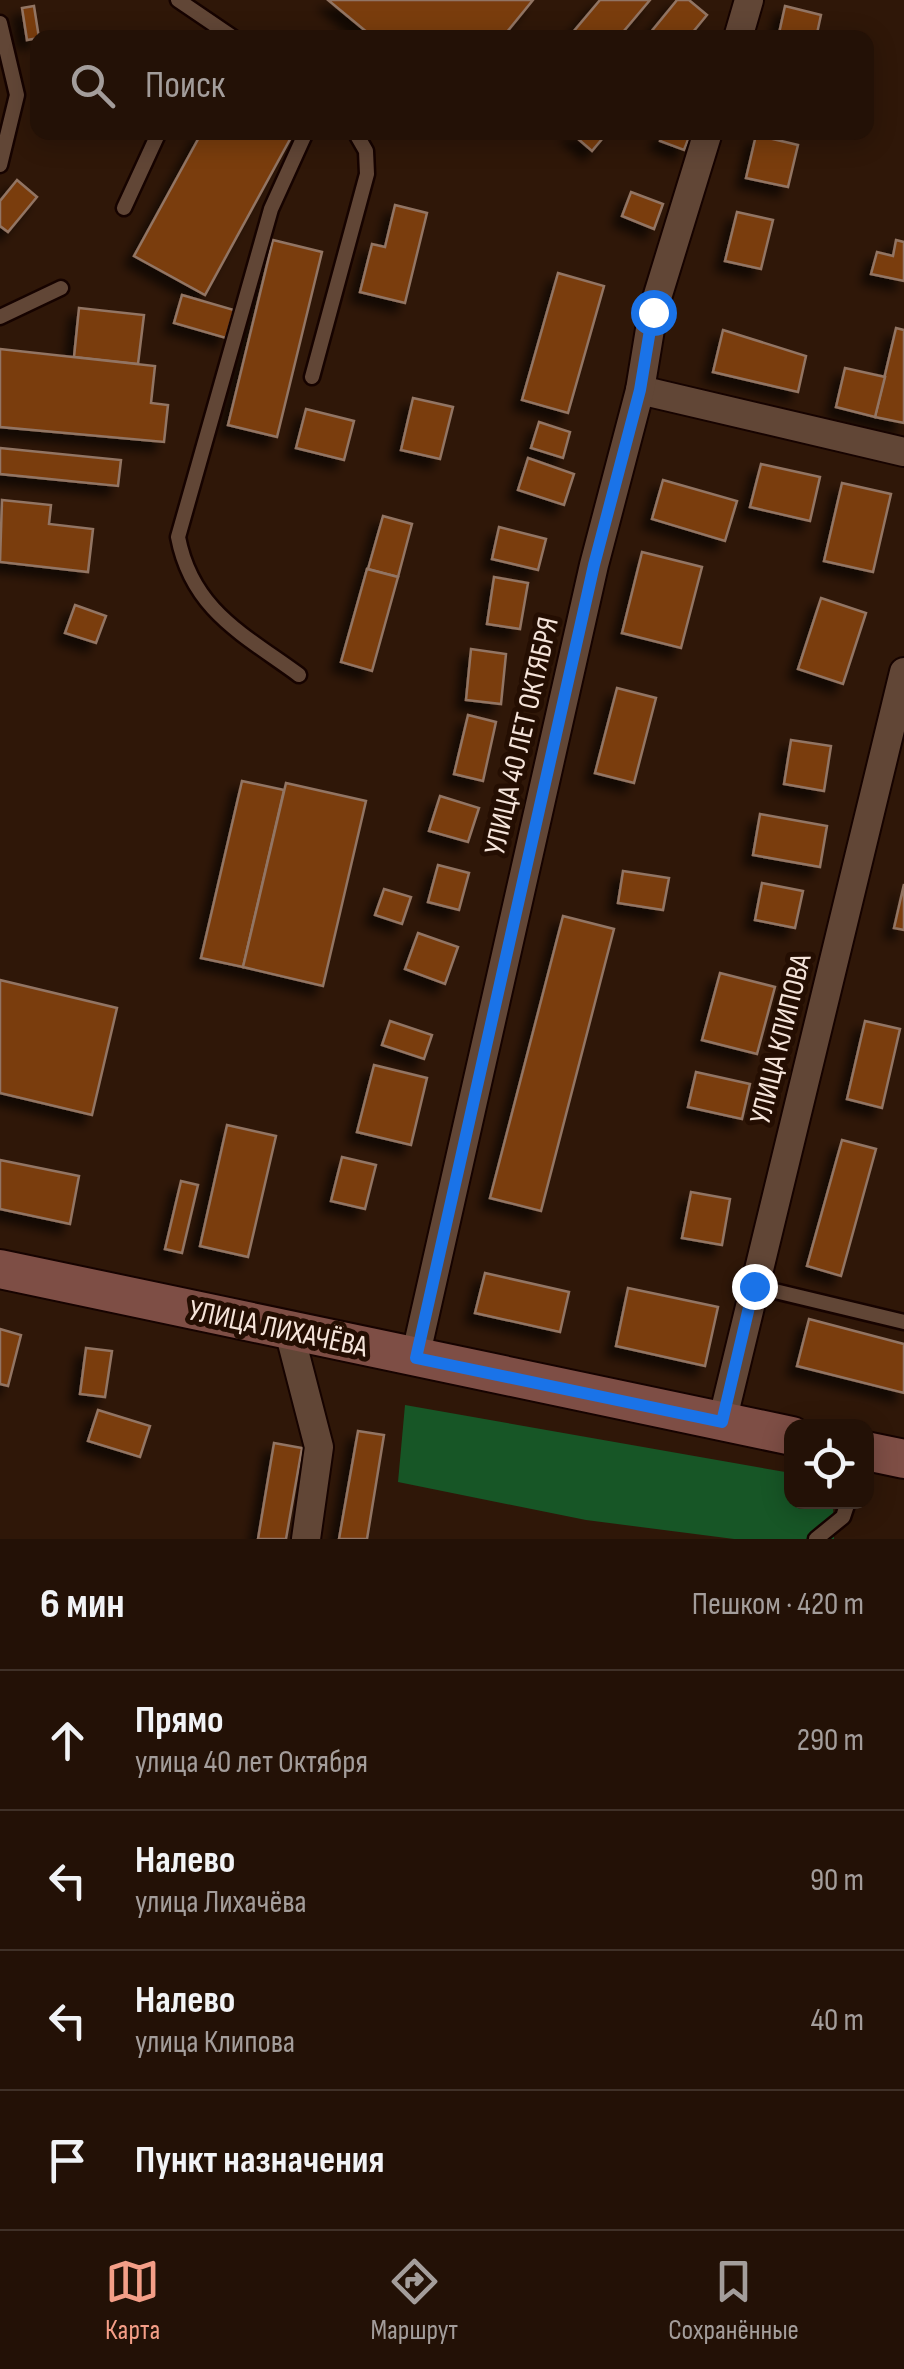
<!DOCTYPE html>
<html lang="ru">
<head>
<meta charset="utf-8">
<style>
	:root { --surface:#231106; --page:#2f1f14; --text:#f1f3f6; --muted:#a39d9b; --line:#403128; --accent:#f49e87 }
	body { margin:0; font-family:"Sofia Sans Condensed",sans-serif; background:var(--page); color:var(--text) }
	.controls { position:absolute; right:30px; bottom:30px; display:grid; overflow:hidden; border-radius:20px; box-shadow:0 5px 25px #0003 }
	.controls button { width:90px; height:90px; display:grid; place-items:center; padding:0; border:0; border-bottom:2px solid var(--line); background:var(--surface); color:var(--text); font:50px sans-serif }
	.stop { position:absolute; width:30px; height:30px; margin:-22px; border:8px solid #1a73e8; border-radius:50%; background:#fff }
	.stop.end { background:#1a73e8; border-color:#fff; box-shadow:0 2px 10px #0008 }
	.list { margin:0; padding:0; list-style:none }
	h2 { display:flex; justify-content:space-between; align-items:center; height:130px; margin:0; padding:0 40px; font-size:42px }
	h2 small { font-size:32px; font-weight:400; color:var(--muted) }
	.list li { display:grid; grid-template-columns:65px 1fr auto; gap:30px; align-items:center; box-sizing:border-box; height:140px; padding:0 40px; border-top:2px solid var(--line) }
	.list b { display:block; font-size:38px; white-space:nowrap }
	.list p { margin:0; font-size:32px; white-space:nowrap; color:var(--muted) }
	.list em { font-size:32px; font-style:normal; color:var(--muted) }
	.icon { flex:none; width:55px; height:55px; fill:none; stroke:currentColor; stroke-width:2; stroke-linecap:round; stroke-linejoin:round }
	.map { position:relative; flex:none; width:904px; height:1539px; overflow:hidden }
	.search { position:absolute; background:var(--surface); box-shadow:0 5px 25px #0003; left:30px; right:30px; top:30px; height:110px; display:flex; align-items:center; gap:25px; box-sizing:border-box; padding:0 35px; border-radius:20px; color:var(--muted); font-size:38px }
	.sheet { height:690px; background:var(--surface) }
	nav { display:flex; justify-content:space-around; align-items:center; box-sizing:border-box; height:140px; border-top:2px solid var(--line); background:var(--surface); font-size:28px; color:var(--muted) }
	nav a { display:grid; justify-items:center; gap:5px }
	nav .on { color:var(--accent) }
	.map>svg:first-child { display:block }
</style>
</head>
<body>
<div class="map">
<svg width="904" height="1539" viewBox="0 0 904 1539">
	<defs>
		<filter id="shadow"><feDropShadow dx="-9" dy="9" stdDeviation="5" flood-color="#0009"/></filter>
	</defs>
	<rect width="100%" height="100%" fill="#2f1708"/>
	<path fill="#175626" d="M 405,1405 L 791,1473 L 792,1502 L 833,1502 L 834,1539 L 734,1539 L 586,1520 L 398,1482 Z"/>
	<g fill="#7a3d10" stroke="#927564" stroke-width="2.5" filter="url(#shadow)">
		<path d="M 328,0 L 533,0 L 502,38 L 374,38 Z"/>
		<path d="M 600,0 L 650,0 L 618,38 L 568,38 Z"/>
		<path d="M 677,0 L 689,0 L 707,15 L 688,38 L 646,38 Z"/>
		<path d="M 34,6 L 39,38 L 27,40 L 22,8 Z"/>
		<path d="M 785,6 L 821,15 L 816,38 L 778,38 Z"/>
		<path d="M 202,132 L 294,132 L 205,295 L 134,256 Z"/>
		<path d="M 570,132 L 608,132 L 592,151 Z"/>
		<path d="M 663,132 L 691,132 L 684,150 L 660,141 Z"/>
		<path d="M 756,135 L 798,145 L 788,187 L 746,178 Z"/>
		<path d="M 17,180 L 37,197 L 8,232 L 0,226 L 0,201 Z"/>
		<path d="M 631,192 L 663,204 L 654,229 L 622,216 Z"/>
		<path d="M 395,205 L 427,213 L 405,303 L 360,292 L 372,244 L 385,247 Z"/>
		<path d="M 737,212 L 773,220 L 761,269 L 725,261 Z"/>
		<path d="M 273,240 L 322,252 L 277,437 L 228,425 Z"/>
		<path d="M 896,240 L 904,242 L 904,281 L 871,274 L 877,252 L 893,256 Z"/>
		<path d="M 558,273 L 604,286 L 568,413 L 522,400 Z"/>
		<path d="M 182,295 L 234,310 L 226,338 L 174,323 Z"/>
		<path d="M 79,308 L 144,315 L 138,364 L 74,357 Z"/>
		<path d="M 896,328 L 904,330 L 904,423 L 875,417 Z"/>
		<path d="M 723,330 L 806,356 L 798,392 L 713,372 Z"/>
		<path d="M 0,349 L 155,366 L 151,403 L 168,405 L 164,442 L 0,427 Z"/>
		<path d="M 845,368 L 885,377 L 875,417 L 836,407 Z"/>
		<path d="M 413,398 L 453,407 L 440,459 L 401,450 Z"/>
		<path d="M 306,409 L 354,421 L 344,460 L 296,448 Z"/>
		<path d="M 539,422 L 570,432 L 563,458 L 531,448 Z"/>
		<path d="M 0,448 L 121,460 L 118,486 L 0,474 Z"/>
		<path d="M 528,458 L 574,474 L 564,505 L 518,490 Z"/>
		<path d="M 761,464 L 820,477 L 810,521 L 750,507 Z"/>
		<path d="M 663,480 L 737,501 L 725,541 L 652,519 Z"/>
		<path d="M 842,483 L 891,494 L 873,572 L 824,561 Z"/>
		<path d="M 2,500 L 51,505 L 49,524 L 93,529 L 88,572 L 0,562 Z"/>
		<path d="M 383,516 L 412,524 L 398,577 L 368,569 Z"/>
		<path d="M 499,527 L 546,539 L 538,570 L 492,559 Z"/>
		<path d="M 642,552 L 702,567 L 681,648 L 622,633 Z"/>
		<path d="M 367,569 L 398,577 L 372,671 L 341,662 Z"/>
		<path d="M 494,577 L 528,583 L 520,629 L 487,624 Z"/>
		<path d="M 821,598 L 866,613 L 843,684 L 798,669 Z"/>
		<path d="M 75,605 L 106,616 L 96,643 L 65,633 Z"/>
		<path d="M 471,649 L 506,654 L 501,704 L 466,700 Z"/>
		<path d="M 617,688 L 656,698 L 634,783 L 595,773 Z"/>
		<path d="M 468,715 L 496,722 L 483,781 L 454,774 Z"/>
		<path d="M 791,740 L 831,746 L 824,791 L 784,784 Z"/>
		<path d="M 242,781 L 284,790 L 243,967 L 201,958 Z"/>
		<path d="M 286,783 L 366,801 L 323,986 L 243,967 Z"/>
		<path d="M 440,796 L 479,808 L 468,842 L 429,831 Z"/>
		<path d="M 760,814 L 827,826 L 820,867 L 753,855 Z"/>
		<path d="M 438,865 L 469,873 L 459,910 L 428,902 Z"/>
		<path d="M 623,871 L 669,878 L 663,910 L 618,903 Z"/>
		<path d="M 762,883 L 803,891 L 795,928 L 755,920 Z"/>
		<path d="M 904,884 L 904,930 L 894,928 Z"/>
		<path d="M 384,889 L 411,897 L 402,924 L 375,915 Z"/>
		<path d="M 563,916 L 614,929 L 541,1211 L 490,1198 Z"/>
		<path d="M 418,933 L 458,947 L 445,984 L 405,969 Z"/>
		<path d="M 720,973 L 775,987 L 757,1054 L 702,1040 Z"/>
		<path d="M 0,980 L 117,1008 L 92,1115 L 0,1093 Z"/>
		<path d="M 390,1021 L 432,1035 L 424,1059 L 382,1045 Z"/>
		<path d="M 865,1021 L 900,1029 L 882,1108 L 847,1099 Z"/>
		<path d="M 374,1065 L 427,1078 L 411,1145 L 357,1132 Z"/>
		<path d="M 696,1072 L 750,1084 L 742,1119 L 688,1107 Z"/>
		<path d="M 227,1125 L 276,1136 L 248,1257 L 200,1246 Z"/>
		<path d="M 842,1140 L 876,1149 L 841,1276 L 807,1266 Z"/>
		<path d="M 342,1157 L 376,1165 L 365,1209 L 331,1201 Z"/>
		<path d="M 0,1160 L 79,1176 L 70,1224 L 0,1209 Z"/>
		<path d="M 181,1181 L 198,1185 L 182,1253 L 165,1249 Z"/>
		<path d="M 691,1192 L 730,1199 L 722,1245 L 682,1238 Z"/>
		<path d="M 485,1273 L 569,1292 L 560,1332 L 475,1313 Z"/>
		<path d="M 628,1288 L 718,1307 L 705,1366 L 616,1346 Z"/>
		<path d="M 809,1319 L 904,1344 L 904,1393 L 797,1366 Z"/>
		<path d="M 0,1329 L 21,1335 L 8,1386 L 0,1384 Z"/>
		<path d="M 86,1348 L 112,1351 L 105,1397 L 80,1394 Z"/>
		<path d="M 98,1410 L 150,1426 L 140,1457 L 88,1441 Z"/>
		<path d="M 358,1431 L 384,1435 L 367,1539 L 339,1539 Z"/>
		<path d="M 274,1443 L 302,1448 L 286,1539 L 258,1539 Z"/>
	</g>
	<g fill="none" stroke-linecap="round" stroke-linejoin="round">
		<defs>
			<g id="lane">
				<path d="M 178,0 L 234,38"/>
				<path d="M 0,23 L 17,95 L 0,165"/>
				<path d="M 124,208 L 159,132"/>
				<path d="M 0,317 L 61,288"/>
				<path d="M 312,377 L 367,174 L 366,151 L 355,132"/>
				<path d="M 299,675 C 243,634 192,610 178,537 L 271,209 L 306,132"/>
				<path d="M 754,1286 L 904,1322"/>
				<path d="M 816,1539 L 843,1517 L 848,1502"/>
			</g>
			<g id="street">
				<path d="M 738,38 L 749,0"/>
				<path d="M 640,390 L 904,452"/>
				<path d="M 289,1331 L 319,1447 L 306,1539"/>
				<path d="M 415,1358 L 594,565 L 640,390 L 653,311 L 708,132"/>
				<path d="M 722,1422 L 904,672"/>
			</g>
			<g id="secondary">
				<path d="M 0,1269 L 792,1436"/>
				<path d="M 866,1451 L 904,1459"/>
			</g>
		</defs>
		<use href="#lane" stroke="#160300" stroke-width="19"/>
		<use href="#street" stroke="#160300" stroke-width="32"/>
		<use href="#secondary" stroke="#160300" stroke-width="42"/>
		<use href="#lane" stroke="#614636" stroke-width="14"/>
		<use href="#street" stroke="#614636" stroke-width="28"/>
		<use href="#secondary" stroke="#7e4e45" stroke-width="38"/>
	</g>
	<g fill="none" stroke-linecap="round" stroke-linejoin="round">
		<path stroke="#1a73e8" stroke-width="12" d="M 653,312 L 640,390 L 594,565 L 416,1358 L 722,1422 L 754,1286"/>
	</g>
	<g text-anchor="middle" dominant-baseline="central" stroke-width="10" stroke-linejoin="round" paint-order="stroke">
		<g font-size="30" fill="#f5e4da" stroke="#240e02">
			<text transform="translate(522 736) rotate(-77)">УЛИЦА 40 ЛЕТ ОКТЯБРЯ</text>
			<text transform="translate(781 1039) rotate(-76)">УЛИЦА КЛИПОВА</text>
			<text transform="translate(278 1329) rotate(12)">УЛИЦА ЛИХАЧЁВА</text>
		</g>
	</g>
</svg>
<div class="controls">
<button><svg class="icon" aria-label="locate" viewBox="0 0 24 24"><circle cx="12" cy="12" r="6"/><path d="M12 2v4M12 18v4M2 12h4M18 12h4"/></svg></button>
</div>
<div class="stop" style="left:653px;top:312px"></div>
<div class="stop end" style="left:754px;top:1286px"></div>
<div class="search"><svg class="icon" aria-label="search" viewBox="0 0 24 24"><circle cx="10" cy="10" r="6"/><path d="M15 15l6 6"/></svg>Поиск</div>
</div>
<section class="sheet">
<h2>6 мин<small>Пешком · 420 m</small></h2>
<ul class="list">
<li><svg class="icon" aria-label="ahead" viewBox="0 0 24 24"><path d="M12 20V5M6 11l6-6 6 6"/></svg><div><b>Прямо</b><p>улица 40 лет Октября</p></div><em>290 m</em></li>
<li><svg class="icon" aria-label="left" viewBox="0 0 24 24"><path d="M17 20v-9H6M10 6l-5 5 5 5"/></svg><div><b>Налево</b><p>улица Лихачёва</p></div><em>90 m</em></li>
<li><svg class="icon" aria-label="left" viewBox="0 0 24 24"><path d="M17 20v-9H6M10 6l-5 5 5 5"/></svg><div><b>Налево</b><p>улица Клипова</p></div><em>40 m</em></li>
<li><svg class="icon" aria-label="arrive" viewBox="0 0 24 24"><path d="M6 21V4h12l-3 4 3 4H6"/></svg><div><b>Пункт назначения</b></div></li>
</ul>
</section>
<nav>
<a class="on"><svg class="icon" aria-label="map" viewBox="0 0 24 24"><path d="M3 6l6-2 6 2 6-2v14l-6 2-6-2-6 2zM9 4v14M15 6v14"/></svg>Карта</a>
<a><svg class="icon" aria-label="directions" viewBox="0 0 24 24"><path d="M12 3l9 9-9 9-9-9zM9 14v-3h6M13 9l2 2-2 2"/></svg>Маршрут</a>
<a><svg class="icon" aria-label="saved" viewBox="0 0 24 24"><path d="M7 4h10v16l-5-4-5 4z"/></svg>Сохранённые</a>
</nav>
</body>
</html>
